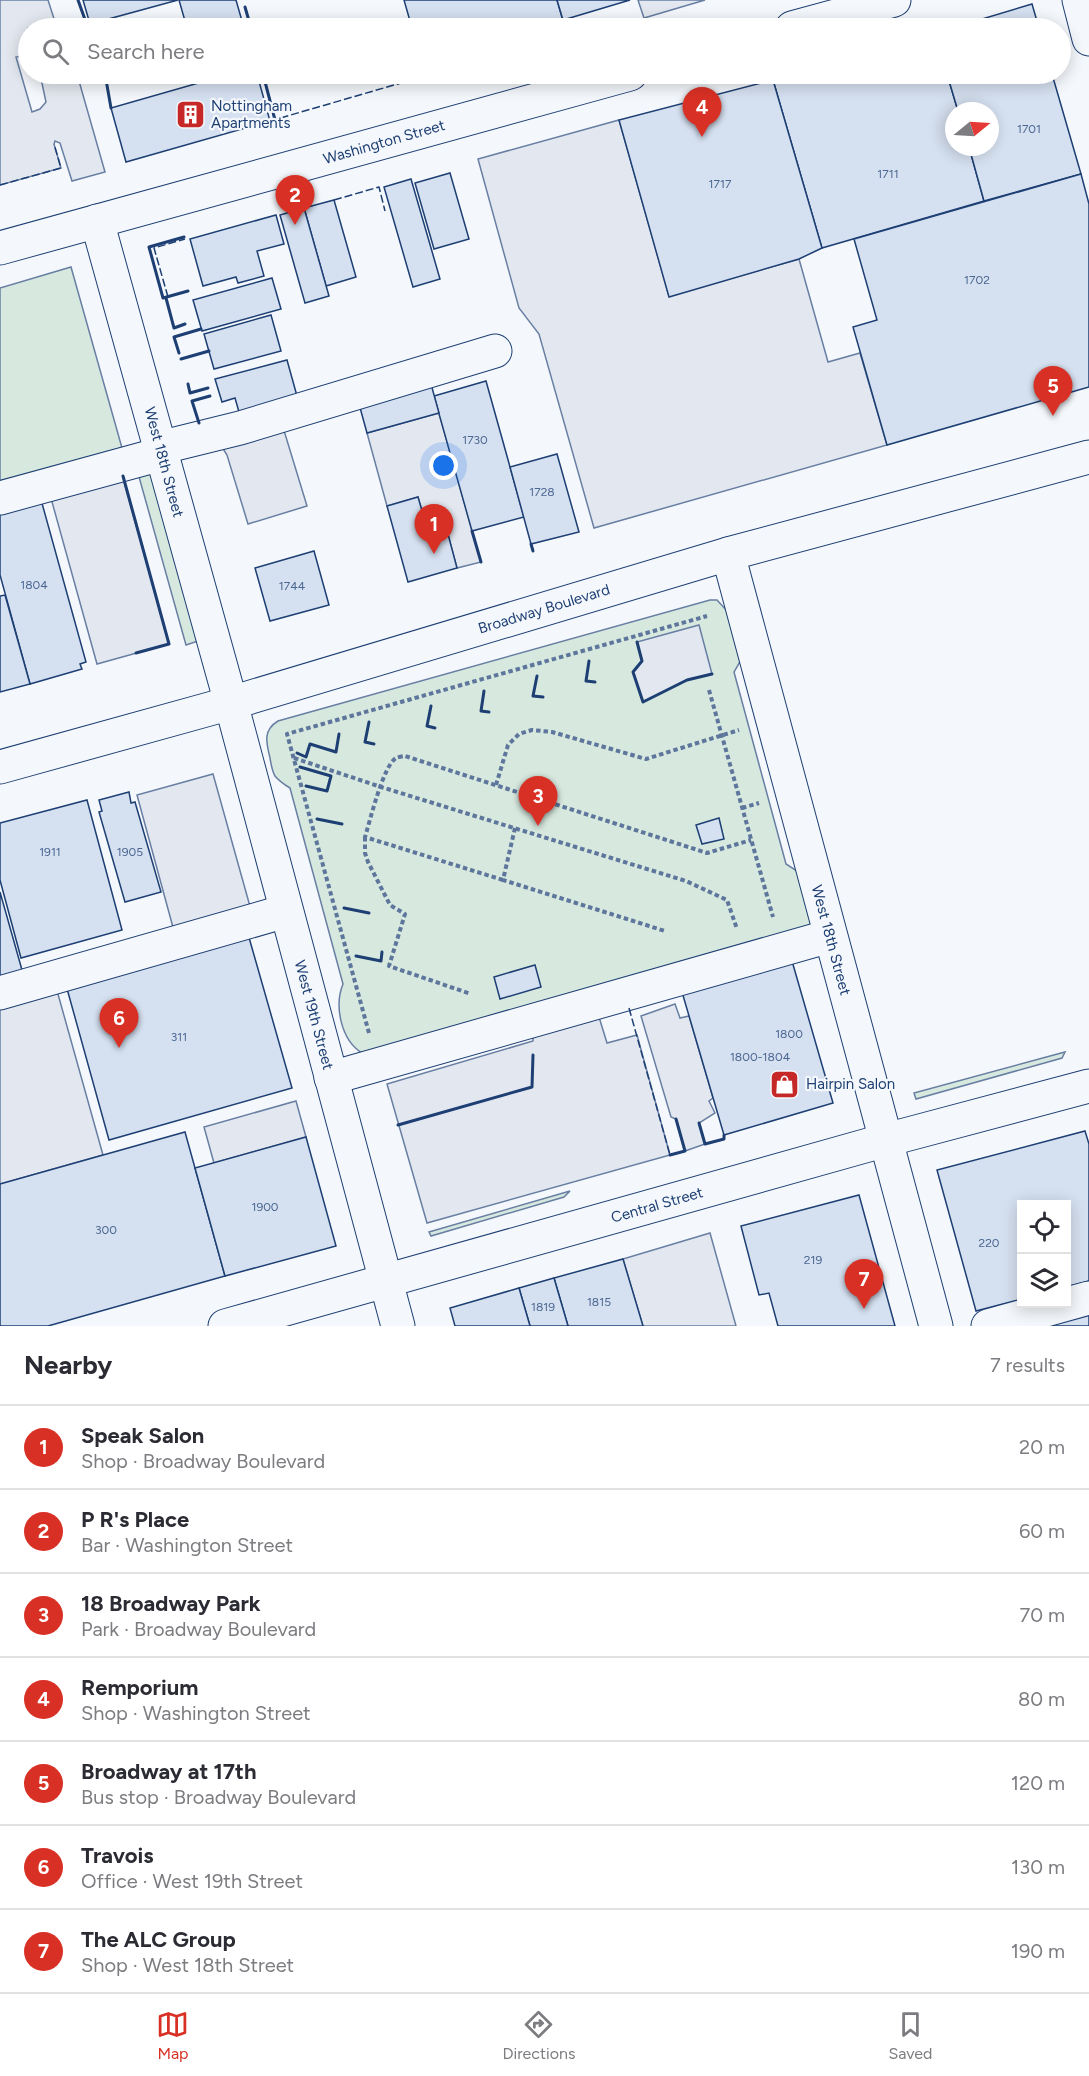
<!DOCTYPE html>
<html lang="en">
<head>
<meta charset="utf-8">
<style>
	:root { --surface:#fff; --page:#f2f2f3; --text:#2b2b33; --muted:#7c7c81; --line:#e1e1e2; --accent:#d93025 }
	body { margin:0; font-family:Figtree,sans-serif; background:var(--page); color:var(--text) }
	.controls { position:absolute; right:18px; bottom:18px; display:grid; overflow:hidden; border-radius:0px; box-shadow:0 3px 15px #0003 }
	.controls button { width:54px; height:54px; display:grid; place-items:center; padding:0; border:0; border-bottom:2px solid var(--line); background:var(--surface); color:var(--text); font:30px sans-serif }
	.compass { position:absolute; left:945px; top:102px; width:54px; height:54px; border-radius:50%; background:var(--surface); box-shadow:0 3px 15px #0003; rotate:72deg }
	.you { position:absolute; left:444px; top:466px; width:21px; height:21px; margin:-15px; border:4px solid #fff; border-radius:50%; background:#1a73e8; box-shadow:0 0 0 9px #1a73e833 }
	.badge { display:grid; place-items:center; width:39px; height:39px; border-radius:50%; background:var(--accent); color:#fff; font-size:20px; font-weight:700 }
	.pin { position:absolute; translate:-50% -50px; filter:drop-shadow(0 2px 3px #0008) }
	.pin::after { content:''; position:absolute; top:32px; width:21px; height:18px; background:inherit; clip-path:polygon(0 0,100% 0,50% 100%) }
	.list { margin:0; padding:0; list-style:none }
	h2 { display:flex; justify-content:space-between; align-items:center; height:78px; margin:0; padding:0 24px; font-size:26px }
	h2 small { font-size:20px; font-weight:400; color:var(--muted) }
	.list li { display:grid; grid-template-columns:39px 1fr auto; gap:18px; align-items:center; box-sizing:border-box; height:84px; padding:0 24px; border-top:2px solid var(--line) }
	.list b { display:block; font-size:22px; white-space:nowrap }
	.list p { margin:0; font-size:20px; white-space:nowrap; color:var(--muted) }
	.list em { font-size:20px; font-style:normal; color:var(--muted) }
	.icon { flex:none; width:33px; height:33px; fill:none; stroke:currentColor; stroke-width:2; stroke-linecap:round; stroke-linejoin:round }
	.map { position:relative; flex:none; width:1089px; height:1326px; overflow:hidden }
	.search { position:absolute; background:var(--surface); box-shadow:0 3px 15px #0003; left:18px; right:18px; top:18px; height:66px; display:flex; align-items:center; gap:15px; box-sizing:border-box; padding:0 21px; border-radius:33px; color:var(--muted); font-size:22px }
	.sheet { height:666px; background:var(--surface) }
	nav { display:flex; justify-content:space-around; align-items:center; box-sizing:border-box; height:84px; border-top:2px solid var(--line); background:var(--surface); font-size:16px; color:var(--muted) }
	nav a { display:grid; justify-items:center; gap:3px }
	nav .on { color:var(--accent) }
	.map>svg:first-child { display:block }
</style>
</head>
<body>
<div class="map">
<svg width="1089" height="1326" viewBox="0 0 1089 1326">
	<rect width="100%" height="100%" fill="#f4f7fb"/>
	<g fill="#d7e8df" stroke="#687fa3" stroke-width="1.5">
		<path d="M 71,267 L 122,448 L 0,483 L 0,288 Z"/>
		<path d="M 149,465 L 198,641 L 186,645 L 136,466 Z"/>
		<path d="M 710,600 L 717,600 L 728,612 L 741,660 L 734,672 L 786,864 L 797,871 L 811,921 L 810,926 L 362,1053 C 341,1040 334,1006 343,984 L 290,788 C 285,785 279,781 275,776 C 272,771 271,764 270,758 C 266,742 263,730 278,721 Z"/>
		<path d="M 1065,1052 L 1062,1058 L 916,1099 L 914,1093 Z"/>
		<path d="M 570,1191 L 564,1197 L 431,1236 L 429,1232 Z"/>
	</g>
	<g fill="#e3e8f0" stroke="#687fa3" stroke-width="1.5">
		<path d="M 0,0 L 48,0 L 57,28 L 28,28 L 28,55 L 16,57 L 32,112 L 40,109 L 46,102 L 40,74 L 77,74 L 105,172 L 72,181 L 60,143 L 55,141 L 54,144 L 61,168 L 0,185 Z"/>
		<path d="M 638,0 L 705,0 L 644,18 Z"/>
		<path d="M 619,120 L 669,296 L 799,259 L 828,362 L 860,353 L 887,445 L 594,528 L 539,334 L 519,308 L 478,159 Z"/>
		<path d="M 439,413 L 481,562 L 457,568 L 445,523 L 427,528 L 418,497 L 387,506 L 367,433 Z"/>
		<path d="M 282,424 L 307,506 L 248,524 L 227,455 L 222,447 Z"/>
		<path d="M 121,471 L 169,644 L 97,664 L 49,491 Z"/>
		<path d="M 699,625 L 712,674 L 687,680 L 643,702 L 633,672 L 642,661 L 637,642 Z"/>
		<path d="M 213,774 L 251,910 L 174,931 L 137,795 Z"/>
		<path d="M 56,987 L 103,1155 L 0,1184 L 0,1003 Z"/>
		<path d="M 675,1004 L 680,1018 L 689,1016 L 713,1098 L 709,1101 L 715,1113 L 699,1123 L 705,1144 L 685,1151 L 676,1119 L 671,1117 L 641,1016 Z"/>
		<path d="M 599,1017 L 607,1043 L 637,1035 L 670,1155 L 427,1223 L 387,1084 L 533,1041 L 533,1035 Z"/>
		<path d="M 296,1101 L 306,1137 L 214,1163 L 204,1127 Z"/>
		<path d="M 710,1233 L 736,1326 L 643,1326 L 623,1259 Z"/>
	</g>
	<g fill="#d5e0f0" stroke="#1d3f73" stroke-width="1.5">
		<path d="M 83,0 L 178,0 L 90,24 Z"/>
		<path d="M 179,0 L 236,0 L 244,28 L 187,28 Z"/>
		<path d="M 404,0 L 557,0 L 565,28 L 412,28 Z"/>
		<path d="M 557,0 L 630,0 L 563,20 Z"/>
		<path d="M 1032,4 L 1039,28 L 952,28 Z"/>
		<path d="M 200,74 L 257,74 L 270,121 L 126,162 L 111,108 L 202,82 Z"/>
		<path d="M 797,74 L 947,74 L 958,111 L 954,111 L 954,147 L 969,147 L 984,201 L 822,248 L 773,80 Z"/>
		<path d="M 947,74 L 1052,74 L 1081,174 L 984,201 L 969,147 L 990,147 L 990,111 L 958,111 Z"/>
		<path d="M 773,80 L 822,248 L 799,259 L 669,297 L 619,120 Z"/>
		<path d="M 450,173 L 469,239 L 434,249 L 415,183 Z"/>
		<path d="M 1081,174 L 1089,204 L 1089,387 L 887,445 L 853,327 L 877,320 L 854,239 Z"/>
		<path d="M 411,179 L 440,279 L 413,287 L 384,187 Z"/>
		<path d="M 334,200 L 356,277 L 326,286 L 304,208 Z"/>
		<path d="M 304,208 L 329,296 L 305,303 L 280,215 Z"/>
		<path d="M 276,215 L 284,244 L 257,251 L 264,276 L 238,283 L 236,277 L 203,286 L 190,239 Z"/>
		<path d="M 272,278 L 281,309 L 202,331 L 193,300 Z"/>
		<path d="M 271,315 L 281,351 L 214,369 L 204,334 Z"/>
		<path d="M 287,360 L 297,396 L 239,412 L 235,398 L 222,402 L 215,379 Z"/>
		<path d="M 486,381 L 524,517 L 472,531 L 434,396 Z"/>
		<path d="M 431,384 L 439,413 L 367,433 L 359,404 Z"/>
		<path d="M 557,454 L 579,532 L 531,544 L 510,467 Z"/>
		<path d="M 40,496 L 86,662 L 80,664 L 82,669 L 30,684 L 0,575 L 0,507 Z"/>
		<path d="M 418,497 L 427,528 L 445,523 L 457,568 L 408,582 L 387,506 Z"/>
		<path d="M 314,551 L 329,605 L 270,621 L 255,568 Z"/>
		<path d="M 5,595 L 30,684 L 0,692 L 0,596 Z"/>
		<path d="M 129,792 L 131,803 L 135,802 L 161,892 L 125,902 L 99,812 L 102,811 L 99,800 Z"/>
		<path d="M 87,800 L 122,930 L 21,958 L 0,880 L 0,823 Z"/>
		<path d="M 719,818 L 724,839 L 702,844 L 696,825 Z"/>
		<path d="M 0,892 L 22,970 L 0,976 Z"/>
		<path d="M 248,934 L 292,1088 L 109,1140 L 66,985 Z"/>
		<path d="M 792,961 L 833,1103 L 724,1135 L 682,992 Z"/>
		<path d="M 535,965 L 541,987 L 500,999 L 494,977 Z"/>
		<path d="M 1085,1131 L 1089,1144 L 1089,1281 L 1066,1287 L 1066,1204 L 1022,1204 L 1022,1299 L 976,1311 L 937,1170 Z"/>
		<path d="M 185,1132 L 225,1276 L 48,1326 L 0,1326 L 0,1184 Z"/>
		<path d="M 306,1137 L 336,1246 L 225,1276 L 195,1168 Z"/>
		<path d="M 859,1195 L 895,1326 L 778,1326 L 769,1293 L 759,1295 L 741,1226 Z"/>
		<path d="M 623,1259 L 643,1326 L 568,1326 L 554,1278 Z"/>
		<path d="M 554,1278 L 568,1326 L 530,1326 L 519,1288 Z"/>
		<path d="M 519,1288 L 530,1326 L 455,1326 L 450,1308 Z"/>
		<path d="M 1089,1312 L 1089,1326 L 1041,1326 Z"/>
	</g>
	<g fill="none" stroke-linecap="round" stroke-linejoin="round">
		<defs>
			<g id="minor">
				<path d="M 1079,0 L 1089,39"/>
				<path d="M 792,28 L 894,0"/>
				<path d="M 97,221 L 231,703 L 398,1326"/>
				<path d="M 0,248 L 630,74"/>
				<path d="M 159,448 L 240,428 L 495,351"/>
				<path d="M 0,498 L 161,454"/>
				<path d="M 728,554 L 936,1326"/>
				<path d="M 0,993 L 286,911"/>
				<path d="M 331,1078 L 830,936"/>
				<path d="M 225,1326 L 886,1140 L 1089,1086"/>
				<path d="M 988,1326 L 1089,1298"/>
			</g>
			<path id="major" d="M 0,767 L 231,703 L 728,554 L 1089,457"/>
		</defs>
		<use href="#minor" stroke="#1d3f73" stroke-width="35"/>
		<use href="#major" stroke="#1d3f73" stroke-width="35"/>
		<g stroke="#5e769c" stroke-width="4" stroke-dasharray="4.5 3" stroke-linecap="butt">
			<path d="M 709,690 L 773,917"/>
			<path d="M 294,758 L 381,787 L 686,881 L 727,900 L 737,929"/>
			<path d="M 496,785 L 508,745 L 519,734 L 532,730 L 552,732 L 646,759 L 739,730"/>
			<path d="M 742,808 L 759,803"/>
			<path d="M 515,828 L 503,880 L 665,931"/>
			<path d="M 365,837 L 365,853 L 368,862 L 390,905 L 405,914 L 389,966 L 471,994"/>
			<path d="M 503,880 L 365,837 C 370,821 383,766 396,758 C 398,757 403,756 405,756 L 707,853 L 751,840"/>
			<path d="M 369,1033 L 287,734 L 707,616"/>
		</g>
		<use href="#minor" stroke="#f4f7fb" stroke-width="33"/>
		<use href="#major" stroke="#f4f7fb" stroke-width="33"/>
		<g stroke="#1d3f73" stroke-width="1.5" stroke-dasharray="8 3" stroke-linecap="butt">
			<path d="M 270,121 L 425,76"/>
			<path d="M 0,185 L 61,168 L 54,144"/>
			<path d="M 334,200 L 379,187 L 385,211"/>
			<path d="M 168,297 L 154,248 L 185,239"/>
			<path d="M 629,1008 L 670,1155"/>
		</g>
		<g stroke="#1d3f73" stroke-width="3">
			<path d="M 78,0 L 88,28"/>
			<path d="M 245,7 L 251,28"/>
			<path d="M 105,74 L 111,108"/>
			<path d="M 263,74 L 275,120"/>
			<path d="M 184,237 L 149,247 L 163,298 L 188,291"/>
			<path d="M 166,298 L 174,328 L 185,324"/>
			<path d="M 179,353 L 174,337 L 201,329"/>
			<path d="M 181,359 L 209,351"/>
			<path d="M 188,384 L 190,393 L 208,388"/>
			<path d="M 199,423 L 192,401 L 210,396"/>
			<path d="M 123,476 L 169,644 L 136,653"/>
			<path d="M 472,531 L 481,562"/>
			<path d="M 531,544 L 533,551"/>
			<path d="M 637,642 L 642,661 L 633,672 L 643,702 L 687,680 L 712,674"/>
			<path d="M 589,661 L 586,681 L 595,682"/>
			<path d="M 537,676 L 533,696 L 543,697"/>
			<path d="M 484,691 L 481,711 L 489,712"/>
			<path d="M 431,706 L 427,726 L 435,728"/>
			<path d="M 369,722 L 365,742 L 374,744"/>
			<path d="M 297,753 L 306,757 L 310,744 L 336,752 L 339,734"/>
			<path d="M 300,767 L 331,776 L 327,791 L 306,786"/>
			<path d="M 317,819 L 342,824"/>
			<path d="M 344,908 L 369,913"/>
			<path d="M 356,956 L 381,961 L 382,952"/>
			<path d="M 699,1123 L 705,1144 L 724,1139 L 724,1135"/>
			<path d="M 398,1125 L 532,1087 L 533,1055"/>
			<path d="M 670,1155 L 685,1151 L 676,1119"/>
		</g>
	</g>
	<defs>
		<symbol id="building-square" viewBox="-11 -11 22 22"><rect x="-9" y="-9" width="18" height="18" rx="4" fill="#c62828" stroke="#f4f7fb"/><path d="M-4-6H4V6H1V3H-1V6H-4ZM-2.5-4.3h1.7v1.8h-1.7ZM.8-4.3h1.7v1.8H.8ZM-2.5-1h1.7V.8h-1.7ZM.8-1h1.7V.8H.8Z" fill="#fff"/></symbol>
		<symbol id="shop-square" viewBox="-11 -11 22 22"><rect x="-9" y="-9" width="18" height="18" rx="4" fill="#c62828" stroke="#f4f7fb"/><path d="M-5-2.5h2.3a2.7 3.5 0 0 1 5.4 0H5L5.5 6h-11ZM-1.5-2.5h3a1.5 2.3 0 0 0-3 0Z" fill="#fff"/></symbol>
	</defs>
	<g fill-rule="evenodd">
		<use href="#building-square" x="174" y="98" width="33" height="33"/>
		<use href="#shop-square" x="768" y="1068" width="33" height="33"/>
	</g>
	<g text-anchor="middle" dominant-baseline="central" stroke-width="4.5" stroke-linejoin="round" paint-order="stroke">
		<g font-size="12" fill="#4b6792">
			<text x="1029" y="129">1701</text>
			<text x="888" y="174">1711</text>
			<text x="720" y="184">1717</text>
			<text x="977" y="280">1702</text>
			<text x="475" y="440">1730</text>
			<text x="542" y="492">1728</text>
			<text x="34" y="585">1804</text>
			<text x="292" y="586">1744</text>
			<text x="50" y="852">1911</text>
			<text x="130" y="852">1905</text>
			<text x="789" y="1034">1800</text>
			<text x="179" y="1037">311</text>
			<text x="760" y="1057">1800-1804</text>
			<text x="265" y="1207">1900</text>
			<text x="106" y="1230">300</text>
			<text x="989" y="1243">220</text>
			<text x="813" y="1260">219</text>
			<text x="599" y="1302">1815</text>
			<text x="543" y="1307">1819</text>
		</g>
		<g font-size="15" fill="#1d3f73" stroke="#f4f7fb" text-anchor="start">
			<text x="211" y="106">Nottingham<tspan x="211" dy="17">Apartments</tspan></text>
			<text x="806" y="1084">Hairpin Salon</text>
		</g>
		<g font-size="15" fill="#1d3f73" stroke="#f4f7fb">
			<text transform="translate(384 142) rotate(-16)">Washington Street</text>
			<text transform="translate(164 462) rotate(75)">West 18th Street</text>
			<text transform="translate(544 609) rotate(-17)">Broadway Boulevard</text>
			<text transform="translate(831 940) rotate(75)">West 18th Street</text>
			<text transform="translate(314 1015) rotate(75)">West 19th Street</text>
			<text transform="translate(657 1205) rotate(-16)">Central Street</text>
		</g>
	</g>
</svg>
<div class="controls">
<button><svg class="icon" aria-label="locate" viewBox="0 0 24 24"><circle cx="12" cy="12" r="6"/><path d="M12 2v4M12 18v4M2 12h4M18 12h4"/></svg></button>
<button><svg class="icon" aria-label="layers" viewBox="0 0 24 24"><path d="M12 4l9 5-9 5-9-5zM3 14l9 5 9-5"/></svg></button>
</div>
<svg class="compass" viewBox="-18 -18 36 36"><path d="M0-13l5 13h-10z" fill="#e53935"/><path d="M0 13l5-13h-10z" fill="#7c7c81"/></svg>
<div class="you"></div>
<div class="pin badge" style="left:434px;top:554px">1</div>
<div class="pin badge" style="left:295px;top:225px">2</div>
<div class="pin badge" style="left:538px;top:826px">3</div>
<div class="pin badge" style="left:702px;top:137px">4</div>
<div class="pin badge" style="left:1053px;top:416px">5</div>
<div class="pin badge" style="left:119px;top:1048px">6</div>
<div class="pin badge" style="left:864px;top:1309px">7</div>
<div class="search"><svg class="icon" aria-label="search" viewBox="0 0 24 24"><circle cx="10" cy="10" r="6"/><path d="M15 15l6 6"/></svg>Search here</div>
</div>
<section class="sheet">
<h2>Nearby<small>7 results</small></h2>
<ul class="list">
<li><span class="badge">1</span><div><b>Speak Salon</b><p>Shop · Broadway Boulevard</p></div><em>20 m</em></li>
<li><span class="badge">2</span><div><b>P R's Place</b><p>Bar · Washington Street</p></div><em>60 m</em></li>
<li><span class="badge">3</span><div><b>18 Broadway Park</b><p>Park · Broadway Boulevard</p></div><em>70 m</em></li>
<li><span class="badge">4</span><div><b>Remporium</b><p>Shop · Washington Street</p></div><em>80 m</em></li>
<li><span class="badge">5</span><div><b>Broadway at 17th</b><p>Bus stop · Broadway Boulevard</p></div><em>120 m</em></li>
<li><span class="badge">6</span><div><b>Travois</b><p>Office · West 19th Street</p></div><em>130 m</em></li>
<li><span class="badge">7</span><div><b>The ALC Group</b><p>Shop · West 18th Street</p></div><em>190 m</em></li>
</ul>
</section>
<nav>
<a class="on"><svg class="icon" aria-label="map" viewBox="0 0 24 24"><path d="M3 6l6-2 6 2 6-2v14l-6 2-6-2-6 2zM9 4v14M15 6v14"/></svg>Map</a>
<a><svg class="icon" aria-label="directions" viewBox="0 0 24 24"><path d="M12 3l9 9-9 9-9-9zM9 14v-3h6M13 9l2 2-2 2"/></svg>Directions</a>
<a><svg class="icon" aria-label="saved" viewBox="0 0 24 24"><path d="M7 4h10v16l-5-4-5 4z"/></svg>Saved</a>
</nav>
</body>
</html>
